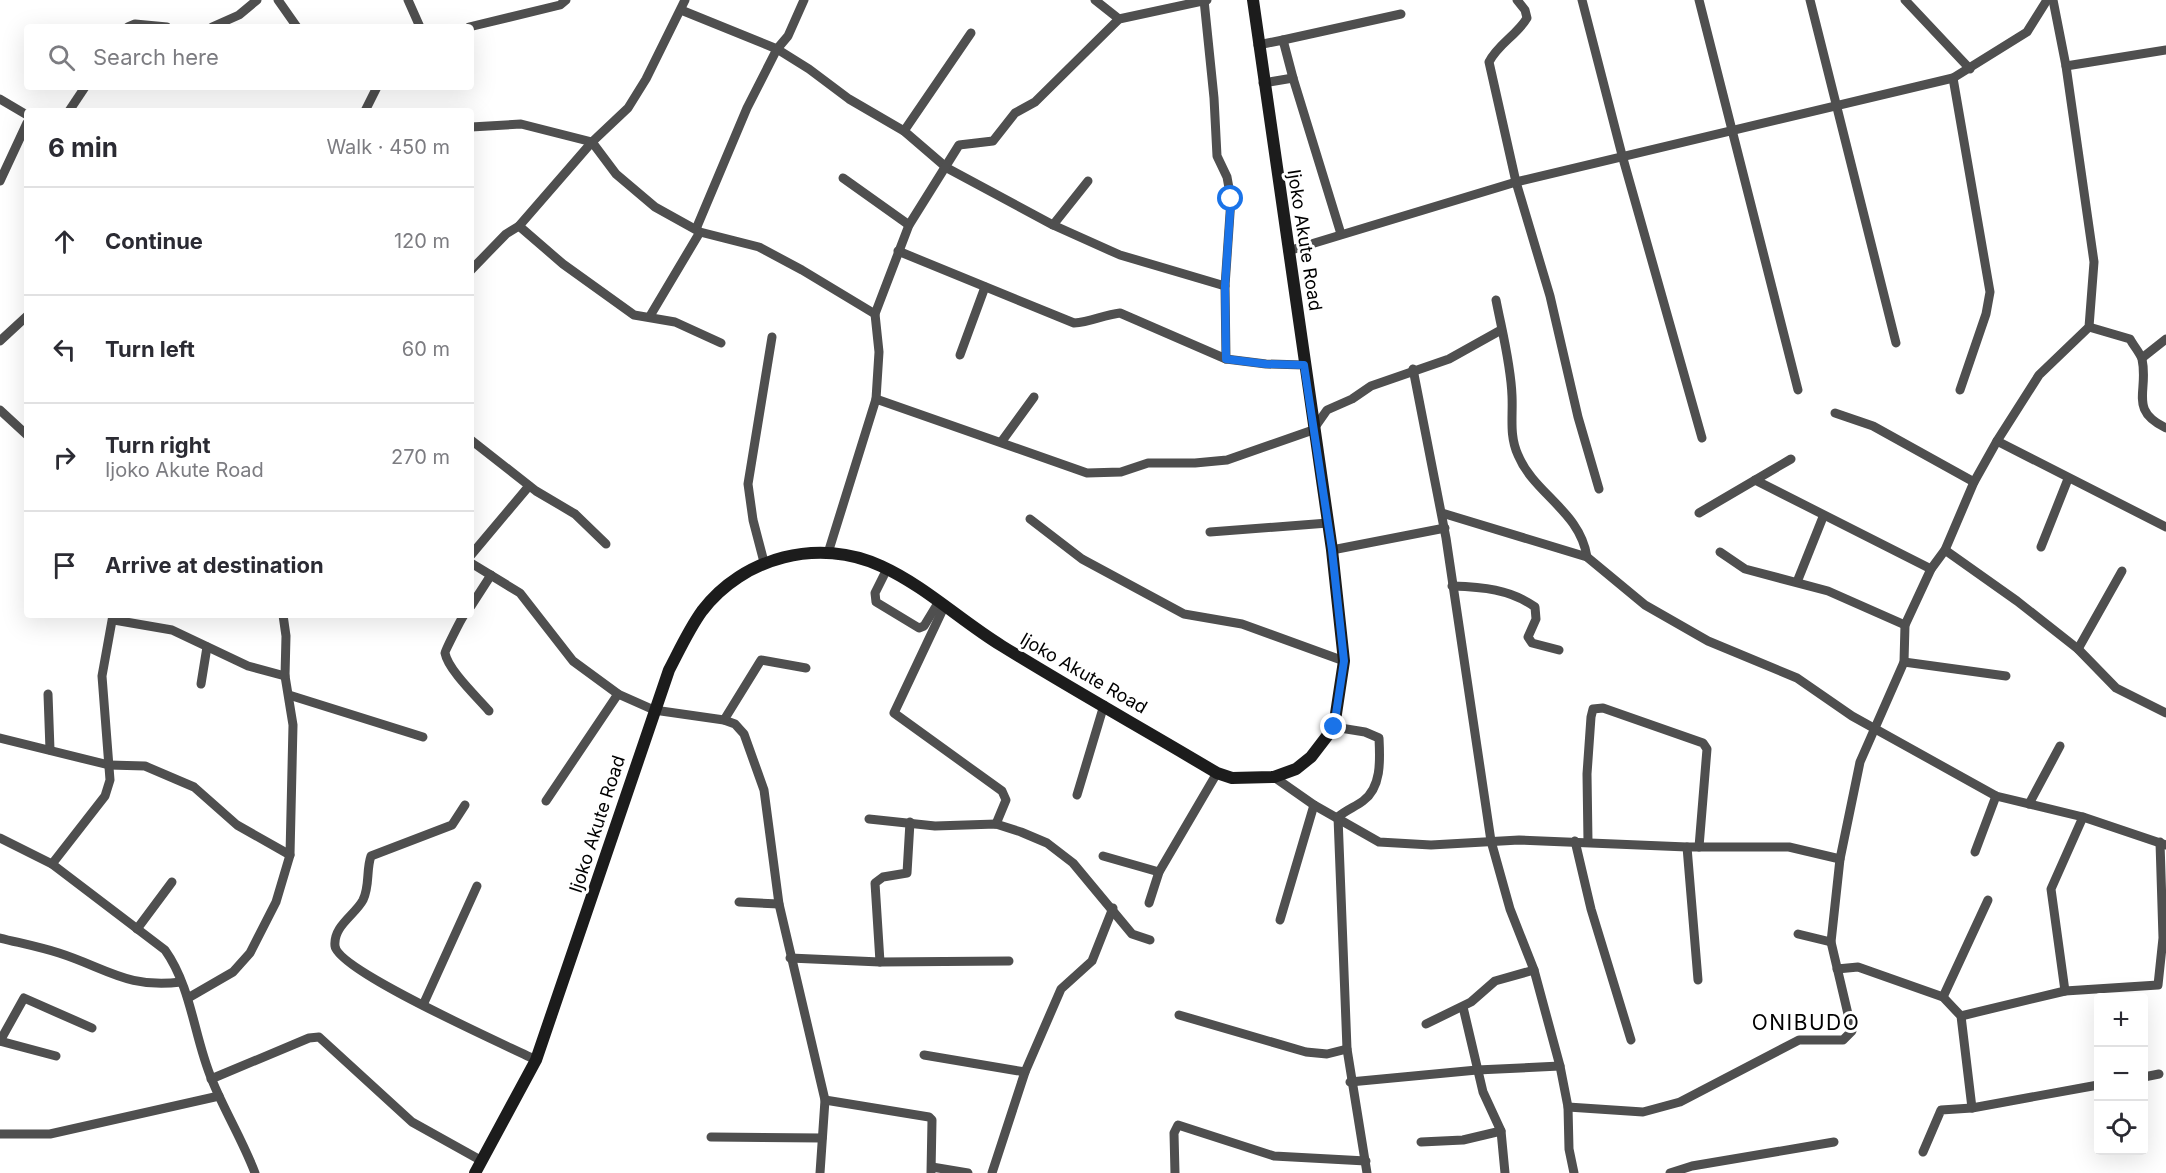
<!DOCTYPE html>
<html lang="en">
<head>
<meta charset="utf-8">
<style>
	:root { --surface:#fff; --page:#f2f2f3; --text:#2b2b33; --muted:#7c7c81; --line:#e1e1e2 }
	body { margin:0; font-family:Inter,sans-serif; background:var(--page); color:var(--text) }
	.controls { position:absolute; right:18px; bottom:18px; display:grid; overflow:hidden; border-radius:6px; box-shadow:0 6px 24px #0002 }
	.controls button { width:54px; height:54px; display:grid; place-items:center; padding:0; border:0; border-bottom:2px solid var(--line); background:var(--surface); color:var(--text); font:30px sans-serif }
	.stop { position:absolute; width:18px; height:18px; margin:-14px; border:4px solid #1a73e8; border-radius:50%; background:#fff }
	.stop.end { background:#1a73e8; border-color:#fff; box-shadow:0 2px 6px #0008 }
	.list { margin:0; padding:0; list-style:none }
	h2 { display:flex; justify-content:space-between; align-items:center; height:78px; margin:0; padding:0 24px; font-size:26px }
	h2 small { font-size:20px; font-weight:400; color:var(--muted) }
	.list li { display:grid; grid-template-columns:39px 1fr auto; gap:18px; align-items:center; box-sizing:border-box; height:108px; padding:0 24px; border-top:2px solid var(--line) }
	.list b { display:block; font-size:22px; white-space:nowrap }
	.list p { margin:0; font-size:20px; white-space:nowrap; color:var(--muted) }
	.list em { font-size:20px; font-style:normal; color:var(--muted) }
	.icon { flex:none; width:33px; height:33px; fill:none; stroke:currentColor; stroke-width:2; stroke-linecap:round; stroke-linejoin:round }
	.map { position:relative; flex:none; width:2166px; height:1173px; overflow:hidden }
	.search { position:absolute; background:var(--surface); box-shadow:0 6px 24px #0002; left:24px; top:24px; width:450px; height:66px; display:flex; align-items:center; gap:15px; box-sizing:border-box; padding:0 21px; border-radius:6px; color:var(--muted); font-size:22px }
	.panel { position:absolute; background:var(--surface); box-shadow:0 6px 24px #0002; left:24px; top:108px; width:450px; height:510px; border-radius:6px }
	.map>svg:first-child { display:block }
</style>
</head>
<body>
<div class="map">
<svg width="2166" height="1173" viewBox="0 0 2166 1173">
	<rect width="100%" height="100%" fill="#fff"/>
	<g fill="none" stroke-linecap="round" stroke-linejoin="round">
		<g stroke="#4f4f4f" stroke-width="9">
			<path d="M 278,0 L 297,27"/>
			<path d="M 408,0 L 420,27"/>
			<path d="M 1095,0 L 1119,19"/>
			<path d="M 1204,0 L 1214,98 L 1217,156 L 1227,177 L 1231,199 L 1225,286 L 1226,359"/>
			<path d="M 1517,0 L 1525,10 L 1527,18 C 1517,35 1498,44 1489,62 L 1516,182 L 1550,296 L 1578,417 L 1599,489"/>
			<path d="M 1582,0 L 1622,155 L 1702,438"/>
			<path d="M 1699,0 L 1798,390"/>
			<path d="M 1810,0 L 1896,343"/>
			<path d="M 1905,0 L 1970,69"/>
			<path d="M 681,10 L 777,49 L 809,69 L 849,99 L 904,131 L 947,168 L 1053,225 L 1120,255 L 1225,286"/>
			<path d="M 128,27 L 135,24 L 167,27"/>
			<path d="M 212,27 L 239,15 L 257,0"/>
			<path d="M 469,27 L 560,5 L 566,0"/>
			<path d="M 1283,40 L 1401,14"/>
			<path d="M 1258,45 L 1283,40 L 1293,78"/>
			<path d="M 2066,66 L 2166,50"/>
			<path d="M 1953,78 L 1990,292 L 1986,314 L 1960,390"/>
			<path d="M 1263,83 L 1293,78 L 1341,234"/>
			<path d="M 0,99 L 27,115"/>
			<path d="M 69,111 L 85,87"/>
			<path d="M 365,111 L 377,87"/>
			<path d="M 471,127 L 521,124 L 592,142 L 616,174 L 655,207 L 700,232 L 759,247 L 802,270 L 875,314"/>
			<path d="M 904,131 L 971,33"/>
			<path d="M 843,178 L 909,225"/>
			<path d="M 0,181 L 27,123"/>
			<path d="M 1053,225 L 1088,181"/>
			<path d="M 519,226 L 563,264 L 634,315 L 675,322 L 721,343"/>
			<path d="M 696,229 L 747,108 L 777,49 L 788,36 L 804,0"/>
			<path d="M 898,251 L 1074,323 C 1091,322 1103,315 1120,313 L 1226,359 L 1266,364 L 1304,365"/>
			<path d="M 1288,251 L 1516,182 L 1953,78 L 2027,32 L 2047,0"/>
			<path d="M 471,270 L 506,234 L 519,226 L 592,142 L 628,108 L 646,79 L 685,0"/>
			<path d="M 1496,300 C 1502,331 1511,365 1512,396 C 1513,417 1509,435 1518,455 C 1534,494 1580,511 1587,557"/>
			<path d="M 650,316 L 700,232"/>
			<path d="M 2089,327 L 2130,339 C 2133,345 2140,353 2142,359 C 2149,391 2128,410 2166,428"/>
			<path d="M 0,341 L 27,316"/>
			<path d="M 960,355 L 985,287"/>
			<path d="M 2142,358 L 2166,339"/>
			<path d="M 1413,369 L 1446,538 L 1491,841 L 1510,909 L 1534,970 L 1560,1066 L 1568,1107 L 1569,1149 L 1574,1173"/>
			<path d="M 876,399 L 1087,473 L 1121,472 L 1148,463 L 1195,463 L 1227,460 L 1313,430 L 1327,410 L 1352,399 L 1371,386 L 1449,359 L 1501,330"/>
			<path d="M 0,410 L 27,435"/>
			<path d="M 1835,413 L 1873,426 L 1974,482"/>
			<path d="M 471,440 L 536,491 L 575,514 L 606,544"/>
			<path d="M 1002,441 L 1034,397"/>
			<path d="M 1997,441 L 2166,527"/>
			<path d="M 1755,480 L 1931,569"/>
			<path d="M 1442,513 L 1587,557 L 1645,605 L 1708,641 L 1797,678 L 1852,716 L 1996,796 L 2083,817 L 2166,845"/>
			<path d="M 1699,513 L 1791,459"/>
			<path d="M 1030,519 L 1082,559 L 1184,614 L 1242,624 L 1344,661"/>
			<path d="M 1210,532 L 1328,523"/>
			<path d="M 2041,547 L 2068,479"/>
			<path d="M 1332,550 L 1445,528"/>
			<path d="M 1945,550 L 2017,601 L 2078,649 L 2116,688 L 2166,713"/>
			<path d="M 1720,552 L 1745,569 L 1828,591 L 1905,625"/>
			<path d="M 828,553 L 876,399 L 879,352 L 875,314 L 909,225 L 959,145 L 993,141 L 1015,113 L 1035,102 L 1119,19 L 1207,0"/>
			<path d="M 471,555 L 529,486"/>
			<path d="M 764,562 L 753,520 L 748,484 L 772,337"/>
			<path d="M 471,563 L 520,593 L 573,661 L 618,694 L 654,710 L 724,720 L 735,724 L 744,734 L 764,790 L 779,904 L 825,1100 L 820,1173"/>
			<path d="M 887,569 L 875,593 L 876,602 L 919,628 L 924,626 L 938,603"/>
			<path d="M 1797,582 L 1823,517"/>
			<path d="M 1452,586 C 1482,587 1510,589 1535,607 L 1536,619 L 1528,637 L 1532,643 L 1559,650"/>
			<path d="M 471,606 L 491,575"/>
			<path d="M 944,607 L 894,713 L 1002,791 L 1006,800 L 996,824"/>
			<path d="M 464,615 C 461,619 445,651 445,653 C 448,670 478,698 489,711"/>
			<path d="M 114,620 L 172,630 L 248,666 L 285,676"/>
			<path d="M 2078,649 L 2122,571"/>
			<path d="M 1904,662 L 2006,676"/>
			<path d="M 201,684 L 207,647"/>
			<path d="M 48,694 L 50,750"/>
			<path d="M 289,695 L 423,737"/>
			<path d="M 724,720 L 761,660 L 806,668"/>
			<path d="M 1334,727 L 1365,732 L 1379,738 C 1380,759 1382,787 1363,801 C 1355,807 1346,810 1338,817"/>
			<path d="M 0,738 L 109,765 L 145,766 L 194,787 L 237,825 L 290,855"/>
			<path d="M 1274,777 L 1314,805 L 1379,842 L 1431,845 L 1519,840 L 1687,847 L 1789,847 L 1840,859"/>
			<path d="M 1077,795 L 1104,705"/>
			<path d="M 546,801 L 618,694"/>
			<path d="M 2029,804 L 2060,746"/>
			<path d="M 465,805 L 452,825 L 371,856 C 366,870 370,886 363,900 C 355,915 333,926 335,946 C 338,971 506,1045 536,1060"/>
			<path d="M 1338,817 L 1347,1049 L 1367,1173"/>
			<path d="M 869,819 L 935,826 L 996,824 L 1021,832 L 1047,843 L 1073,863 L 1132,934 L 1150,940"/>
			<path d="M 0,838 L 52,864 L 165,950 C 192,988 194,1038 212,1080 C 225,1112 243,1141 255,1173"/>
			<path d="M 1575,841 L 1591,909 L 1631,1040"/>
			<path d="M 1588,842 L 1587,774 L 1591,717 L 1593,709 L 1603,708 L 1703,743 L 1707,749 L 1699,847"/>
			<path d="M 1687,847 L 1698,980"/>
			<path d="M 1975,852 L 1996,796"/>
			<path d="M 1103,856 L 1159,872"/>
			<path d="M 52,864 L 105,796 L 110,780 L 102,676 L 113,615"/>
			<path d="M 739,902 L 779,904"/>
			<path d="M 1149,903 L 1159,872 L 1217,773"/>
			<path d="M 1280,920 L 1314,805"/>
			<path d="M 137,929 L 172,882"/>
			<path d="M 1798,934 L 1831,942"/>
			<path d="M 0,938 C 20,943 40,947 59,953 C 106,968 128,989 181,982"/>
			<path d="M 790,958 L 880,962 L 1009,961"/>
			<path d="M 880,962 L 875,883 L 883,877 L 907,873 L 910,822"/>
			<path d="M 1837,969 L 1858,967 L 1943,997 L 1961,1016 L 1972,1108"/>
			<path d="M 2065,991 L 2051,889 L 2083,817"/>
			<path d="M 1943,997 L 1988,900"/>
			<path d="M 188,998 L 233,972 L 250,953 L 276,902 L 290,855 L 293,725 L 285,676 L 286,636 L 283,615"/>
			<path d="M 423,1005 L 477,886"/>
			<path d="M 1463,1007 L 1483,1092 L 1501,1131"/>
			<path d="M 1179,1015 L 1306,1052 L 1327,1054 L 1347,1049"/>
			<path d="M 1961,1016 L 2065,991 L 2158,985 L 2163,938 L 2160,842"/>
			<path d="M 1426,1024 L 1471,1002 L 1495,981 L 1534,970"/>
			<path d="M 0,1041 L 24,998 L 92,1028"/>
			<path d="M 0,1041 L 56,1056"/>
			<path d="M 924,1055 L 1025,1072"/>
			<path d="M 2144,1077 L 2159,1074"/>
			<path d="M 211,1079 L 309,1038 L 319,1037 L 412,1122 L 482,1161"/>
			<path d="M 1350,1082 L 1477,1070 L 1560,1066"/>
			<path d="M 825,1100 L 929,1117 L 932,1120 L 931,1173"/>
			<path d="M 1568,1107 L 1643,1112 L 1680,1102 L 1799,1040 L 1843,1040 L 1852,1031 L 1831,942 L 1840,859 L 1860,762 L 1904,662 L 1905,625 L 1931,569 L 1945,550 L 1974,482 L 1997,441 L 2039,375 L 2089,327 L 2094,262 L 2066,66 L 2053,0"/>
			<path d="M 0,1134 L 50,1134 L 219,1096"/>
			<path d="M 711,1137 L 822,1138"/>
			<path d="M 1421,1142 L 1463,1140 L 1501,1131 L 1505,1173"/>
			<path d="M 1923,1152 L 1941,1110 L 1972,1108 L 2098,1085"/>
			<path d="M 932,1167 L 968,1173"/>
			<path d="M 992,1173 L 1025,1072 L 1061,989 L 1092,961 L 1113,908"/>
			<path d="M 1175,1173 L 1174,1133 L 1178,1125 L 1274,1156 L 1366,1161"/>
			<path d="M 1670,1173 L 1692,1166 L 1834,1142"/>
		</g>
		<path stroke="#1c1c1c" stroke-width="12" d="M 475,1173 L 536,1060 L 669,670 C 679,651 689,629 702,611 C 743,557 819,537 881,566 C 925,586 961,621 1002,646 C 1073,690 1145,730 1217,773 L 1232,778 L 1274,777 L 1296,769 L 1311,757 L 1334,727 L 1344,661 L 1332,550 L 1253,0"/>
	</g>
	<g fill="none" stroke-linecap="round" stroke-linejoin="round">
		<path stroke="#1a73e8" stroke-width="8" d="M 1231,199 L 1225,286 L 1226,359 L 1266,364 L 1304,365 L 1332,550 L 1344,661 L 1334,727"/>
	</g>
	<g text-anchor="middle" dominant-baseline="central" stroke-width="6" stroke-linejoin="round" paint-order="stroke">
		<g font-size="18" fill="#000" stroke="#fff">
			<text transform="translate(1305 240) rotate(81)">Ijoko Akute Road</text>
			<text transform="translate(1084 673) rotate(30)">Ijoko Akute Road</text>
			<text transform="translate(597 824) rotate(-72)">Ijoko Akute Road</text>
		</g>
		<g font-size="21" letter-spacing="1.5" fill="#000" stroke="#fff">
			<text x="1806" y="1022">ONIBUDO</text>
		</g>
	</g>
</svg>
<div class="controls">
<button>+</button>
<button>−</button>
<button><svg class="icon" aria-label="locate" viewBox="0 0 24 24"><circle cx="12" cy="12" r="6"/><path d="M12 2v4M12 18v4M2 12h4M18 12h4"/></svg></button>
</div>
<div class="stop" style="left:1231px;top:199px"></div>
<div class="stop end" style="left:1334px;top:727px"></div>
<div class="search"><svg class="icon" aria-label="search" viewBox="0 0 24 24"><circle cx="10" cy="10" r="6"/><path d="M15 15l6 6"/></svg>Search here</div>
<section class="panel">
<h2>6 min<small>Walk · 450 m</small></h2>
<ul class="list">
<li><svg class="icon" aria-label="ahead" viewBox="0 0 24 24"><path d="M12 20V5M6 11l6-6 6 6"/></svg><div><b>Continue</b></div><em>120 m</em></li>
<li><svg class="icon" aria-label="left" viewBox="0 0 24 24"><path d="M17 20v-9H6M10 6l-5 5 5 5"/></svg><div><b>Turn left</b></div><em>60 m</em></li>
<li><svg class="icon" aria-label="right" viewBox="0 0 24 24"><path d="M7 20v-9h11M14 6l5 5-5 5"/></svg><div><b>Turn right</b><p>Ijoko Akute Road</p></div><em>270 m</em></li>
<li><svg class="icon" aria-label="arrive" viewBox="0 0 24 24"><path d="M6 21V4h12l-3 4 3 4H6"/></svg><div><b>Arrive at destination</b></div></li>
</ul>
</section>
</div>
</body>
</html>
